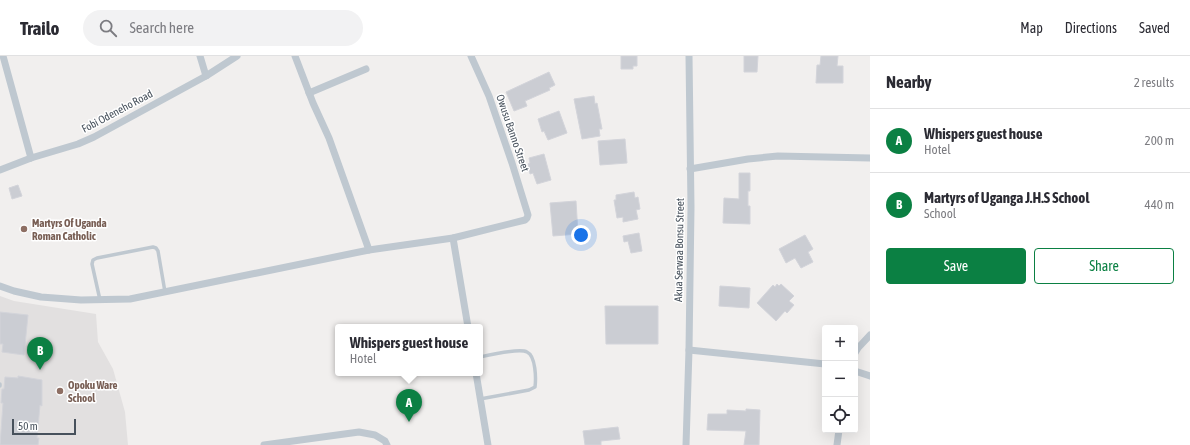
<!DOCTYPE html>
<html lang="en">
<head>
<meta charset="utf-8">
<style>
	:root { --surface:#fff; --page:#f2f2f3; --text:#2b2b33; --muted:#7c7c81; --line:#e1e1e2; --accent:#0b8043 }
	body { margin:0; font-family:"Asap Condensed",sans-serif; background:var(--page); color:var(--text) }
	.controls { position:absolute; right:12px; bottom:12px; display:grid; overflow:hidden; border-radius:4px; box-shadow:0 4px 16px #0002 }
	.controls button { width:36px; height:36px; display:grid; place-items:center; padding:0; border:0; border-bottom:1px solid var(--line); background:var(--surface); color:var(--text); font:20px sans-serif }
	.scale { position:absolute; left:12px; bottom:10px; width:64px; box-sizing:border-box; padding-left:4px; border:2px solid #47515c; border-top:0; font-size:11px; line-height:14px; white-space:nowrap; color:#47515c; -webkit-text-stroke:3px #fff; paint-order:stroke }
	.you { position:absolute; left:581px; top:179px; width:14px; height:14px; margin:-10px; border:3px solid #fff; border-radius:50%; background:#1a73e8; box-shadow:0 0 0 6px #1a73e833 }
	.badge { display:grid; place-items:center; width:26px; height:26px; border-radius:50%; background:var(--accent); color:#fff; font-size:13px; font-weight:700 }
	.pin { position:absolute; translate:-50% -33px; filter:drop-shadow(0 1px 2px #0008) }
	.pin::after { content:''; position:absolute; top:21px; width:14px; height:12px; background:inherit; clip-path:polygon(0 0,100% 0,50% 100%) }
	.popup { position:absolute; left:335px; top:268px; width:148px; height:52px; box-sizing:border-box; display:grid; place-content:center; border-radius:4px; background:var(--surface); filter:drop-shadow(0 1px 3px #0005); font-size:13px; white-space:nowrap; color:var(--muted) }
	.popup b { font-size:15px; color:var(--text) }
	.popup::after { content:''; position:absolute; left:50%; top:100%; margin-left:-8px; border:8px solid transparent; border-top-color:var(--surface) }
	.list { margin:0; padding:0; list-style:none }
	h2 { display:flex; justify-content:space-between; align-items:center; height:52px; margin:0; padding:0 16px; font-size:17px }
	h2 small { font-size:13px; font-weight:400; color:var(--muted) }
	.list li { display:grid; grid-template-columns:26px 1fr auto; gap:12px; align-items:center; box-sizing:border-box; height:64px; padding:0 16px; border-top:1px solid var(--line) }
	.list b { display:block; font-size:15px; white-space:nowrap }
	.list p { margin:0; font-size:13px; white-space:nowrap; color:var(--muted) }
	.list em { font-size:13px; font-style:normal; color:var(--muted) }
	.actions { display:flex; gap:8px; padding:12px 16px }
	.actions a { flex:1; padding:9px 0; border:1px solid var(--accent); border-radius:4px; text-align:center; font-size:14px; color:var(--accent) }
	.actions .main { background:var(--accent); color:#fff }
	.icon { flex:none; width:22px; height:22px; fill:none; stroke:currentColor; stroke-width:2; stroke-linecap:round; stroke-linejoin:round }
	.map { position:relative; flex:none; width:870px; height:389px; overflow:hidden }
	header { display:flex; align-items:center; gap:24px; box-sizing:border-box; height:56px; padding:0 20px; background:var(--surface); border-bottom:1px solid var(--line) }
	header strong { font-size:19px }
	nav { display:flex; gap:22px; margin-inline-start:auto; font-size:14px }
	.search { width:280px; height:36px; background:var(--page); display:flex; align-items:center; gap:10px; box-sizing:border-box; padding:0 14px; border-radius:22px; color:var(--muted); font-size:15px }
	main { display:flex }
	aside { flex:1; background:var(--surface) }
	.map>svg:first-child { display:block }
</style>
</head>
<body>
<header>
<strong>Trailo</strong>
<div class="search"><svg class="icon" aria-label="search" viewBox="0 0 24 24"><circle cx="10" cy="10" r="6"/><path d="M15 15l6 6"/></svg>Search here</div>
<nav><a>Map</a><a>Directions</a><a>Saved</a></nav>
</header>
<main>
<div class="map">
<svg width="870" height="389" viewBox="0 0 870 389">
	<rect width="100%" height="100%" fill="#f1efee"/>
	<path fill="#e2e0e0" d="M 0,240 L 14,245 L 96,258 L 98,286 L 113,313 L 125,356 L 128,389 L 0,389 Z"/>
	<g fill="#cbcdd3" stroke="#d3d4da">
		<path d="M 621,0 L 637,0 L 637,10 L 633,10 L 633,13 L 621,13 Z"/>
		<path d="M 744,0 L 758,0 L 757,16 L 744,16 Z"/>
		<path d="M 821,0 L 838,0 L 837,10 L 843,10 L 843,27 L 816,27 L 817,9 L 820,9 Z"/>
		<path d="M 549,16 L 555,29 L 549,32 L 550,34 L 525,45 L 527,50 L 514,55 L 506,36 Z"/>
		<path d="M 594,40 L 595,48 L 597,47 L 602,73 L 599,73 L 600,80 L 582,83 L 574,43 Z"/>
		<path d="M 559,55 L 567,77 L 548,84 L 544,75 L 542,76 L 538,63 Z"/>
		<path d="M 625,83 L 627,107 L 600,109 L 598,85 Z"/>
		<path d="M 544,98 L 551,124 L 537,128 L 533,117 L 530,118 L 528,108 L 530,107 L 529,102 Z"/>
		<path d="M 739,117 L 750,117 L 750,135 L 748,135 L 748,150 L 750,150 L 750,168 L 723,167 L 724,142 L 739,143 Z"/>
		<path d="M 18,129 L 22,140 L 12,143 L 9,132 Z"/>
		<path d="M 634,136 L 635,142 L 638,141 L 640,153 L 636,154 L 638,163 L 623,166 L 623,161 L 617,162 L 614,144 L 616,144 L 616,139 Z"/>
		<path d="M 576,145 L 578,178 L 553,180 L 550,147 Z"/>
		<path d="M 639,177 L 642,195 L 631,197 L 628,185 L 624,186 L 623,180 Z"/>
		<path d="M 805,179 L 813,193 L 808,196 L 813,206 L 801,212 L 795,202 L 786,207 L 779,193 Z"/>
		<path d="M 777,228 L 779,230 L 781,228 L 794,240 L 789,245 L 794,249 L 787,257 L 785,255 L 776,265 L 757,247 L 773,229 L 775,231 Z"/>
		<path d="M 720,230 L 750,232 L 749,252 L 719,250 Z"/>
		<path d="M 605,250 L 658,250 L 658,288 L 606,288 Z"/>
		<path d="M 0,256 L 28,259 L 24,299 L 2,296 L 3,288 L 0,288 Z"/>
		<path d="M 18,320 L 42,324 L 42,350 L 40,349 L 37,382 L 39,382 L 38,389 L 0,389 L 3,347 L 1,347 L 2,333 L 4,333 L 5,321 L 18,322 Z"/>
		<path d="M 746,353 L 760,354 L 759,389 L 744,389 L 746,375 L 707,374 L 708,358 L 727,358 L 727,354 L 746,355 Z"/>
		<path d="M 618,371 L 620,383 L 601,385 L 601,389 L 585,389 L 583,375 Z"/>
	</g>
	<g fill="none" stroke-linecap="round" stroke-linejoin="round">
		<g stroke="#bfc8d0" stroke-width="3.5">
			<path d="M 100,244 L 92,208 L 93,204 L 97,202 L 153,191 L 156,192 L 158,195 L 165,236"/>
			<path d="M 480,301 C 489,299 520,292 527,296 C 536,300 536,323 535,331 L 529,334 L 480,343"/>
			<path d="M 0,328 L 0,330"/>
		</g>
		<g stroke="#bfc8d0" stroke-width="7">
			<path d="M 3,0 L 31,102"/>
			<path d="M 200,0 L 206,20"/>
			<path d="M 295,0 L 313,47 L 329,82 L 369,194"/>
			<path d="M 309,37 L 366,13"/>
			<path d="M 690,113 L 748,103 L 778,100 L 870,102"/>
			<path d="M 0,114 L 31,102 L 78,88 L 94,81 L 206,20 L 237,0"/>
			<path d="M 453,182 L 468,271"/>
			<path d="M 0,230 L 14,235 L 41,241 L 81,244 L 130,243 L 369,194 L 453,182 L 525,164 L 527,162 L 528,159 L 512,107 L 489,40 L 471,0"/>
			<path d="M 689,294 L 825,308"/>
			<path d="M 855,297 L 858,292 L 870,279"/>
			<path d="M 855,315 L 870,320"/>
			<path d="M 476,317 L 488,389"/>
			<path d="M 264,389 L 359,376 L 375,379 L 385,385 L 387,389"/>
			<path d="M 686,389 L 689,294 L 691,151 L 689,0"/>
			<path d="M 837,389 L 839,374"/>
		</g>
	</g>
	<g fill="#8d6e63" stroke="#fff" stroke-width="1.5">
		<circle cx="24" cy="173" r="4"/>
		<circle cx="60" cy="335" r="4"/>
	</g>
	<g text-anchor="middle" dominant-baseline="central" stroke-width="3" stroke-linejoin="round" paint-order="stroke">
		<g font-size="11" fill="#47515c" stroke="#fff">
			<text transform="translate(117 55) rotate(-28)">Fobi Odeneho Road</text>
			<text transform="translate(513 77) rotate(71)">Owusu Banno Street</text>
			<text transform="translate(679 194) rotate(-89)">Akua Serwaa Bonsu Street</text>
		</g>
		<g font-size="11" font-weight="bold" fill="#785e54" stroke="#fff" text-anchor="start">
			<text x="32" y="167">Martyrs Of Uganda<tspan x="32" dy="13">Roman Catholic</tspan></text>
			<text x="68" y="329">Opoku Ware<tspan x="68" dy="13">School</tspan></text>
		</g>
	</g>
</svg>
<div class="controls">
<button>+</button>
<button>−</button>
<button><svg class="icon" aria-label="locate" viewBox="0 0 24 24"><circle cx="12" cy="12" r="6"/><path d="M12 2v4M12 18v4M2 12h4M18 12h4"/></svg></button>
</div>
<div class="scale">50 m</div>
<div class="you"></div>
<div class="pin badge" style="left:409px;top:366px">A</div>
<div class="popup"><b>Whispers guest house</b>Hotel</div>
<div class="pin badge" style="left:40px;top:314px">B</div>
</div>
<aside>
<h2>Nearby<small>2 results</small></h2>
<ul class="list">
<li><span class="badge">A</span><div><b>Whispers guest house</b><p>Hotel</p></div><em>200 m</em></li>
<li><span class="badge">B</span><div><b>Martyrs of Uganga J.H.S School</b><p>School</p></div><em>440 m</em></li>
</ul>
<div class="actions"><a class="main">Save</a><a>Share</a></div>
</aside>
</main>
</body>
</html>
